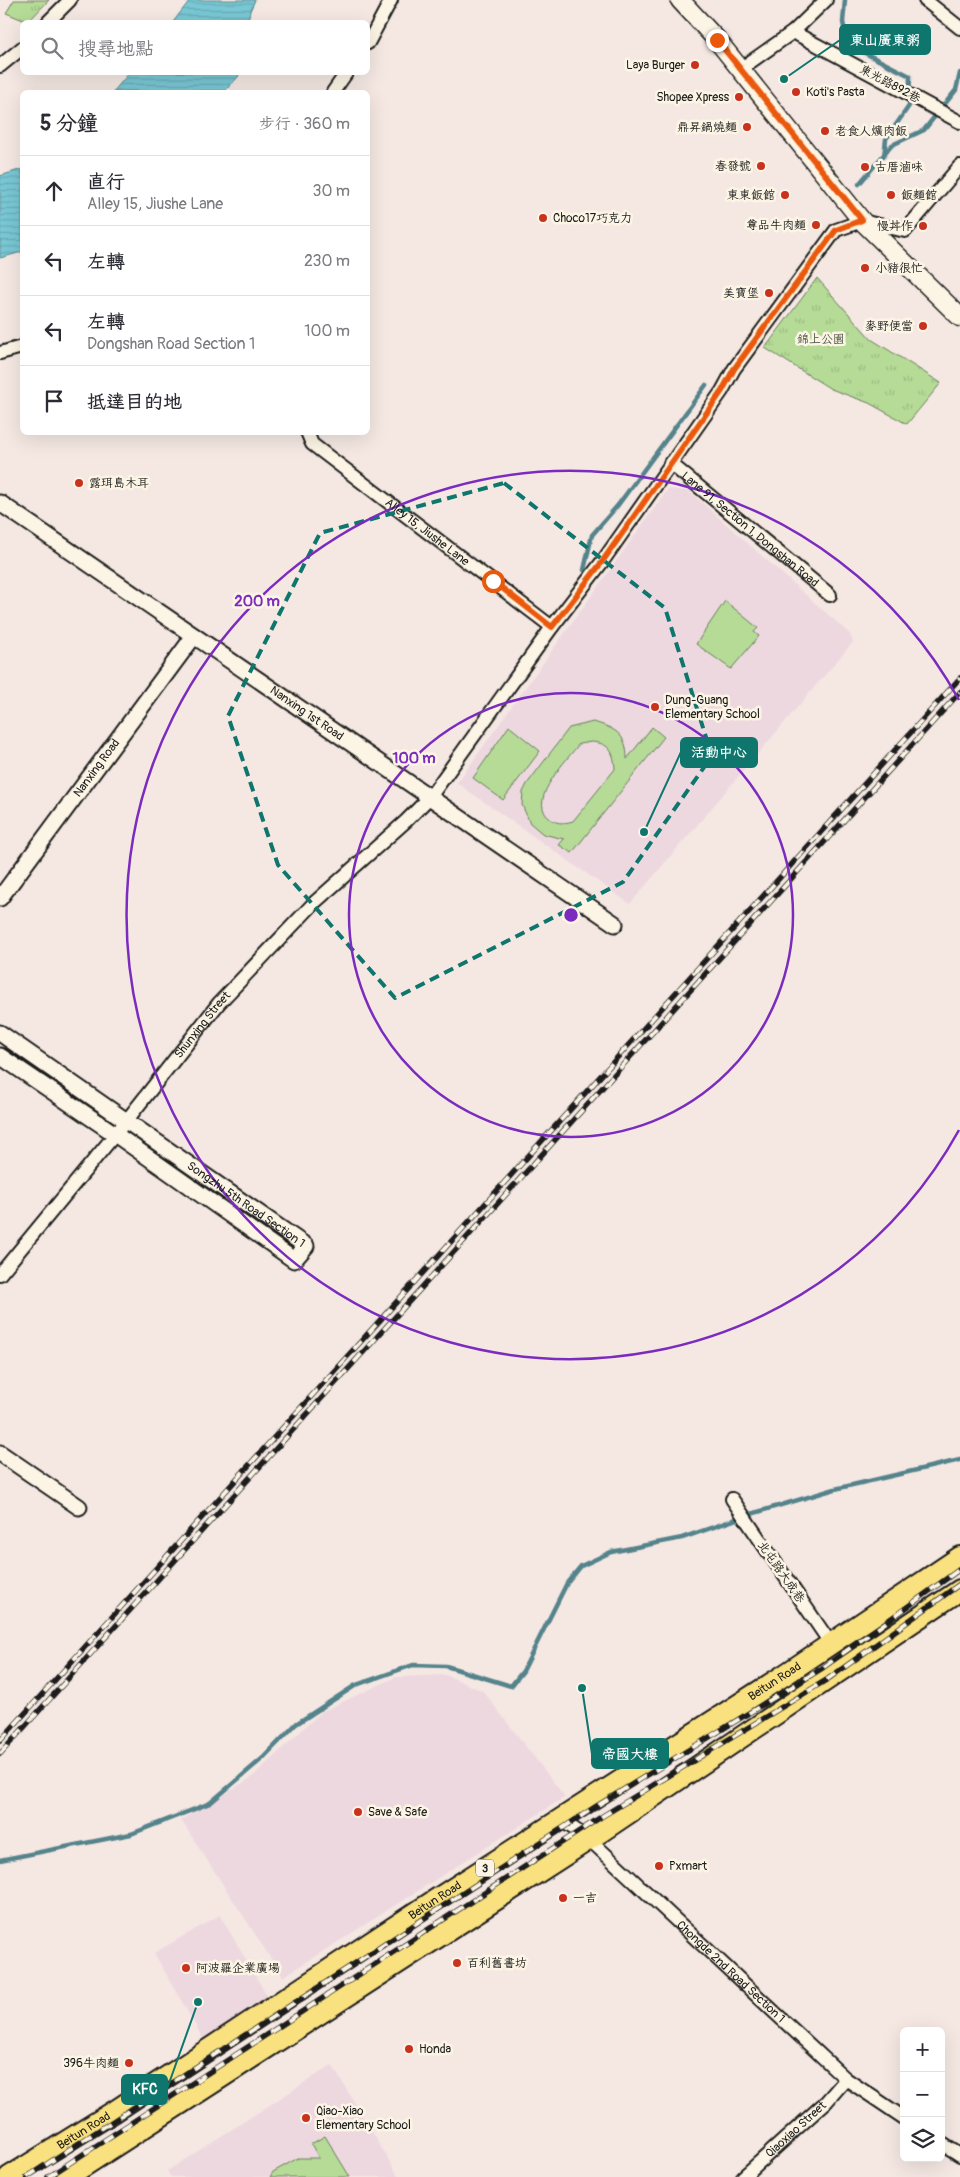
<!DOCTYPE html>
<html lang="zh-TW">
<head>
<meta charset="utf-8">
<style>
	:root { --surface:#fff; --page:#f2f2f3; --text:#2b2b33; --muted:#7c7c81; --line:#e1e1e2 }
	body { margin:0; font-family:Pangolin,"LXGW WenKai TC",sans-serif; background:var(--page); color:var(--text) }
	.controls { position:absolute; right:15px; bottom:15px; display:grid; overflow:hidden; border-radius:8px; box-shadow:0 5px 20px #0002 }
	.controls button { width:45px; height:45px; display:grid; place-items:center; padding:0; border:0; border-bottom:1px solid var(--line); background:var(--surface); color:var(--text); font:25px sans-serif }
	.stop { position:absolute; width:15px; height:15px; margin:-11px; border:4px solid #ea580c; border-radius:50%; background:#fff }
	.stop.end { background:#ea580c; border-color:#fff; box-shadow:0 1px 5px #0008 }
	.list { margin:0; padding:0; list-style:none }
	h2 { display:flex; justify-content:space-between; align-items:center; height:65px; margin:0; padding:0 20px; font-size:21px }
	h2 small { font-size:16px; font-weight:400; color:var(--muted) }
	.list li { display:grid; grid-template-columns:32px 1fr auto; gap:15px; align-items:center; box-sizing:border-box; height:70px; padding:0 20px; border-top:1px solid var(--line) }
	.list b { display:block; font-size:19px; white-space:nowrap }
	.list p { margin:0; font-size:16px; white-space:nowrap; color:var(--muted) }
	.list em { font-size:16px; font-style:normal; color:var(--muted) }
	.icon { flex:none; width:28px; height:28px; fill:none; stroke:currentColor; stroke-width:2; stroke-linecap:round; stroke-linejoin:round }
	.map { position:relative; flex:none; width:960px; height:2177px; overflow:hidden }
	.search { position:absolute; background:var(--surface); box-shadow:0 5px 20px #0002; left:20px; top:20px; width:350px; height:55px; display:flex; align-items:center; gap:12px; box-sizing:border-box; padding:0 18px; border-radius:8px; color:var(--muted); font-size:19px }
	.panel { position:absolute; background:var(--surface); box-shadow:0 5px 20px #0002; left:20px; top:90px; width:350px; height:345px; border-radius:8px }
	.map>svg:first-child { display:block }
</style>
</head>
<body>
<div class="map">
<svg width="960" height="2177" viewBox="0 0 960 2177">
	<defs>
		<pattern id="park-tufts" width="24" height="20" patternUnits="userSpaceOnUse" patternTransform="scale(1.25)"><rect width="24" height="20" fill="#b5db97"/><path d="M3 7l-1-3M5 7V3M7 7l1-3M15 17l-1-3M17 17v-4M19 17l1-3" fill="none" stroke="#9bbb82"/></pattern>
		<pattern id="water-rules" width="6" height="5" patternUnits="userSpaceOnUse" patternTransform="scale(1.25)"><rect width="6" height="5" fill="#79c8d5"/><path d="M0 2.5h6" fill="none" stroke="#68abb6"/></pattern>
	</defs>
	<rect width="100%" height="100%" fill="#f5e8e3"/>
	<filter id="ink" filterUnits="userSpaceOnUse"><feTurbulence type="fractalNoise" baseFrequency=".02" numOctaves="2"/><feDisplacementMap in="SourceGraphic" scale="10" xChannelSelector="R" yChannelSelector="G"/><feConvolveMatrix kernelMatrix="1 2 1 2 8 2 1 2 1" color-interpolation-filters="sRGB"/></filter>
	<g filter="url(#ink)">
		<g fill="#edd8e0">
			<path d="M 668,489 L 689,491 L 850,634 L 853,642 L 630,904 L 457,783 Z"/>
			<path d="M 446,1675 L 483,1691 L 565,1797 L 283,1977 L 181,1820 L 251,1778 L 321,1712 L 396,1677 Z"/>
			<path d="M 220,1915 L 272,2004 L 205,2042 L 154,1953 Z"/>
			<path d="M 332,2065 L 399,2177 L 171,2177 L 167,2171 Z"/>
		</g>
		<g fill="#b5db97" stroke="#687c5a" fill-rule="evenodd">
			<path d="M 725,601 L 758,628 L 754,632 L 759,636 L 731,669 L 696,644 Z"/>
			<path d="M 593,722 C 615,728 627,734 627,759 L 652,727 L 664,737 L 572,853 L 559,845 L 564,839 L 543,834 L 530,823 L 522,805 L 523,792 L 527,784 L 569,728 ZM 591,742 C 609,743 614,751 615,769 L 573,821 C 563,824 555,824 548,817 C 528,798 568,759 579,744 Z"/>
			<path d="M 509,726 L 540,751 L 503,800 L 473,778 Z"/>
			<path d="M 325,2136 L 350,2177 L 270,2177 L 273,2172 L 298,2158 L 319,2158 L 311,2144 Z"/>
		</g>
		<g fill="url(#park-tufts)" stroke="#687c5a">
			<path d="M 14,0 L 49,0 L 28,22 L 6,13 Z"/>
			<path d="M 817,278 L 871,339 L 941,383 L 907,424 L 869,403 L 831,389 L 765,348 Z"/>
		</g>
		<g fill="url(#water-rules)" stroke="#54838b">
			<path d="M 190,0 L 255,0 L 250,11 L 248,22 L 173,22 Z"/>
			<path d="M 130,72 L 239,72 L 239,73 L 238,77 L 224,92 L 113,92 Z"/>
			<path d="M 22,169 L 22,252 L 0,258 L 0,176 Z"/>
		</g>
		<g fill="none" stroke-linecap="round" stroke-linejoin="round">
			<g stroke="#54838b" stroke-width="4.5">
				<path d="M 845,0 L 843,22 L 847,44 L 910,76 L 909,106 L 886,139 L 884,156"/>
				<path d="M 859,184 L 892,145 L 924,130 L 956,90 L 960,73"/>
				<path d="M 584,570 L 592,535 L 618,505 L 706,385"/>
				<path d="M 0,1860 L 131,1834 L 210,1803 L 263,1758 L 296,1724 L 356,1685 L 413,1665 L 446,1666 L 511,1686 L 523,1671 L 567,1583 L 581,1566 L 611,1552 L 682,1538 L 751,1514 L 835,1489 L 960,1460"/>
			</g>
			<defs>
				<g id="minor">
					<path d="M 925,0 L 960,28"/>
					<path d="M 48,22 L 70,0"/>
					<path d="M 793,32 L 960,122"/>
					<path d="M 368,43 L 391,0"/>
					<path d="M 0,66 L 22,48"/>
					<path d="M 739,70 L 793,32 L 826,0"/>
					<path d="M 333,92 L 347,72"/>
					<path d="M 0,353 L 22,347"/>
					<path id="s1" d="M 307,432 L 312,444 L 552,627"/>
					<path id="s2" d="M 670,463 L 830,595"/>
					<path id="s3" d="M 0,1274 L 127,1120 L 219,1003 L 314,903 L 406,821 L 430,797 L 552,627 L 602,562 L 722,391 L 734,369 L 836,230 L 862,221 L 905,231 L 960,166"/>
					<path d="M 732,1499 L 831,1644"/>
					<path id="s4" d="M 561,1820 L 589,1839 L 846,2079 L 904,2118"/>
					<path d="M 941,2143 L 960,2155"/>
					<path id="s5" d="M 743,2177 L 826,2102 L 846,2079"/>
				</g>
				<g id="tertiary">
					<path id="s6" d="M 0,503 L 615,924"/>
					<path id="s7" d="M 0,898 L 194,636"/>
					<path id="s8" d="M 0,1033 L 306,1246 L 294,1260 L 115,1134 L 0,1056"/>
					<path d="M 0,1453 L 79,1507"/>
				</g>
				<path id="secondary" d="M 680,0 L 717,40 L 862,221 L 960,317"/>
				<g id="primary">
					<path id="s9" d="M 9,2177 L 115,2111 L 429,1904 L 786,1674 L 960,1557"/>
					<path d="M 67,2177 L 602,1831 L 960,1590"/>
				</g>
			</defs>
			<use href="#minor" stroke="#1c1c1c" stroke-width="16"/>
			<use href="#tertiary" stroke="#1c1c1c" stroke-width="19"/>
			<use href="#secondary" stroke="#1c1c1c" stroke-width="21"/>
			<use href="#primary" stroke="#1c1c1c" stroke-width="24"/>
			<use href="#minor" stroke="#fcf5e5" stroke-width="12"/>
			<use href="#tertiary" stroke="#fcf5e5" stroke-width="15"/>
			<use href="#secondary" stroke="#fcf5e5" stroke-width="18"/>
			<use href="#primary" stroke="#fae180" stroke-width="20"/>
			<defs>
				<g id="rail">
					<path d="M 0,1741 L 960,678"/>
					<path d="M 0,1754 L 960,692"/>
					<path d="M 27,2177 L 595,1807 L 821,1669 L 960,1569"/>
					<path d="M 48,2177 L 601,1817 L 828,1679 L 960,1584"/>
				</g>
			</defs>
			<use href="#rail" stroke="#1c1c1c" stroke-width="5.5"/>
			<use href="#rail" stroke="#fcf5e5" stroke-width="4" stroke-dasharray="11" stroke-linecap="butt"/>
		</g>
	</g>
	<g fill="none" stroke-linecap="round" stroke-linejoin="round" filter="url(#ink)">
		<path stroke="#ea580c" stroke-width="6" d="M 493,581 L 552,627 L 602,562 L 722,391 L 734,369 L 836,230 L 862,220 L 717,40"/>
	</g>
	<path fill="none" stroke="#0f766e" stroke-width="4" stroke-dasharray="10 6" stroke-linejoin="round" d="M 504,483 L 665,608 L 712,756 L 623,882 L 395,998 L 278,865 L 228,716 L 320,533 Z"/>
	<g fill="none" stroke="#7b2cbf" stroke-width="2.5">
		<circle cx="571" cy="915" r="222"/>
		<path d="M959 1130A444 444 0 1 1 959 700"/>
	</g>
	<g fill="#c8321e" stroke="#fcf5e5" stroke-width="2">
		<circle cx="695" cy="65" r="5"/>
		<circle cx="796" cy="92" r="5"/>
		<circle cx="739" cy="97" r="5"/>
		<circle cx="747" cy="127" r="5"/>
		<circle cx="825" cy="131" r="5"/>
		<circle cx="761" cy="166" r="5"/>
		<circle cx="865" cy="167" r="5"/>
		<circle cx="785" cy="195" r="5"/>
		<circle cx="891" cy="195" r="5"/>
		<circle cx="543" cy="218" r="5"/>
		<circle cx="816" cy="225" r="5"/>
		<circle cx="923" cy="226" r="5"/>
		<circle cx="865" cy="268" r="5"/>
		<circle cx="769" cy="293" r="5"/>
		<circle cx="923" cy="326" r="5"/>
		<circle cx="79" cy="483" r="5"/>
		<circle cx="655" cy="707" r="5"/>
		<circle cx="358" cy="1812" r="5"/>
		<circle cx="659" cy="1866" r="5"/>
		<circle cx="563" cy="1898" r="5"/>
		<circle cx="457" cy="1963" r="5"/>
		<circle cx="186" cy="1968" r="5"/>
		<circle cx="409" cy="2049" r="5"/>
		<circle cx="129" cy="2063" r="5"/>
		<circle cx="306" cy="2118" r="5"/>
	</g>
	<g text-anchor="middle" dominant-baseline="central" stroke-width="5" stroke-linejoin="round" paint-order="stroke">
		<rect fill="#fcf5e5" stroke="#5f5d58" stroke-width="1" x="476" y="1859.5" width="18" height="17" rx="4"/>
		<g font-size="11" font-weight="bold" fill="#1c1c1c">
			<text x="485" y="1868">3</text>
		</g>
		<g font-size="12" fill="#1c1c1c" stroke="#fcf5e5" text-anchor="start">
			<text x="685" y="65" text-anchor="end">Laya Burger</text>
			<text x="806" y="92">Koti's Pasta</text>
			<text x="729" y="97" text-anchor="end">Shopee Xpress</text>
			<text x="737" y="127" text-anchor="end">鼎昇鍋燒麵</text>
			<text x="835" y="131">老食人爌肉飯</text>
			<text x="751" y="166" text-anchor="end">春發號</text>
			<text x="875" y="167">古厝滷味</text>
			<text x="775" y="195" text-anchor="end">東東飯館</text>
			<text x="901" y="195">飯麵館</text>
			<text x="553" y="218">Choco17巧克力</text>
			<text x="806" y="225" text-anchor="end">尊品牛肉麵</text>
			<text x="913" y="226" text-anchor="end">慢丼作</text>
			<text x="875" y="268">小豬很忙</text>
			<text x="759" y="293" text-anchor="end">美寶堡</text>
			<text x="913" y="326" text-anchor="end">麥野便當</text>
			<text x="89" y="483">露珥島木耳</text>
			<text x="665" y="700">Dung-Guang<tspan x="665" dy="14">Elementary School</tspan></text>
			<text x="368" y="1812">Save &amp; Safe</text>
			<text x="669" y="1866">Pxmart</text>
			<text x="573" y="1898">一吉</text>
			<text x="467" y="1963">百利舊書坊</text>
			<text x="196" y="1968">阿波羅企業廣場</text>
			<text x="419" y="2049">Honda</text>
			<text x="119" y="2063" text-anchor="end">396牛肉麵</text>
			<text x="316" y="2111">Qiao-Xiao<tspan x="316" dy="14">Elementary School</tspan></text>
		</g>
		<g font-size="12" fill="#1c1c1c" stroke="#fcf5e5">
			<text transform="translate(890 84) rotate(28)">東光路892巷</text>
			<text stroke="none"><textPath href="#s2" startOffset="104">Lane 91, Section 1, Dongshan Road</textPath></text>
			<text stroke="none"><textPath href="#s1" startOffset="158">Alley 15, Jiushe Lane</textPath></text>
			<text stroke="none"><textPath href="#s6" startOffset="372">Nanxing 1st Road</textPath></text>
			<text stroke="none"><textPath href="#s7" startOffset="162">Nanxing Road</textPath></text>
			<text stroke="none"><textPath href="#s3" startOffset="321">Shunxing Street</textPath></text>
			<text stroke="none"><textPath href="#s8" startOffset="300">Songzhu 5th Road Section 1</textPath></text>
			<text transform="translate(781 1572) rotate(55)">北屯路大成巷</text>
			<text stroke="none"><textPath href="#s9" startOffset="912">Beitun Road</textPath></text>
			<text stroke="none"><textPath href="#s9" startOffset="508">Beitun Road</textPath></text>
			<text stroke="none"><textPath href="#s4" startOffset="228">Chongde 2nd Road Section 1</textPath></text>
			<text stroke="none"><textPath href="#s5" startOffset="71">Qiaoxiao Street</textPath></text>
			<text stroke="none"><textPath href="#s9" startOffset="88">Beitun Road</textPath></text>
		</g>
		<g font-size="12" fill="#4a5541" stroke="#fcf5e5">
			<text x="821" y="339">錦上公園</text>
		</g>
	</g>
	<circle cx="571" cy="915" r="8" fill="#7b2cbf" stroke="#fcf5e5" stroke-width="2.5"/>
	<g font-size="15" text-anchor="middle" font-weight="bold" fill="#7b2cbf" stroke="#fcf5e5" stroke-width="5" stroke-linejoin="round" paint-order="stroke">
		<text x="257" y="606">200 m</text>
		<text x="414" y="763">100 m</text>
	</g>
	<path fill="none" stroke="#0f766e" stroke-width="2" d="M784 79L840 40M644 832L681 752M582 1688L592 1754M198 2002L167 2089"/>
	<g fill="#0f766e" stroke="#fcf5e5" stroke-width="2">
		<circle cx="784" cy="79" r="5"/>
		<circle cx="644" cy="832" r="5"/>
		<circle cx="582" cy="1688" r="5"/>
		<circle cx="198" cy="2002" r="5"/>
	</g>
	<g fill="#0f766e" stroke="#0f766e" stroke-width="2">
		<rect x="840" y="25" width="90" height="29" rx="5"/>
		<rect x="681" y="738" width="76" height="29" rx="5"/>
		<rect x="592" y="1739" width="76" height="29" rx="5"/>
		<rect x="122" y="2075" width="45" height="29" rx="5"/>
	</g>
	<g font-size="14" text-anchor="middle" font-weight="bold" fill="#fff">
		<text x="885" y="45">東山廣東粥</text>
		<text x="719" y="757">活動中心</text>
		<text x="630" y="1759">帝國大樓</text>
		<text x="145" y="2094">KFC</text>
	</g>
</svg>
<div class="controls">
<button>+</button>
<button>−</button>
<button><svg class="icon" aria-label="layers" viewBox="0 0 24 24"><path d="M12 4l9 5-9 5-9-5zM3 14l9 5 9-5"/></svg></button>
</div>
<div class="stop" style="left:493px;top:581px"></div>
<div class="stop end" style="left:717px;top:40px"></div>
<div class="search"><svg class="icon" aria-label="search" viewBox="0 0 24 24"><circle cx="10" cy="10" r="6"/><path d="M15 15l6 6"/></svg>搜尋地點</div>
<section class="panel">
<h2>5 分鐘<small>步行 · 360 m</small></h2>
<ul class="list">
<li><svg class="icon" aria-label="ahead" viewBox="0 0 24 24"><path d="M12 20V5M6 11l6-6 6 6"/></svg><div><b>直行</b><p>Alley 15, Jiushe Lane</p></div><em>30 m</em></li>
<li><svg class="icon" aria-label="left" viewBox="0 0 24 24"><path d="M17 20v-9H6M10 6l-5 5 5 5"/></svg><div><b>左轉</b></div><em>230 m</em></li>
<li><svg class="icon" aria-label="left" viewBox="0 0 24 24"><path d="M17 20v-9H6M10 6l-5 5 5 5"/></svg><div><b>左轉</b><p>Dongshan Road Section 1</p></div><em>100 m</em></li>
<li><svg class="icon" aria-label="arrive" viewBox="0 0 24 24"><path d="M6 21V4h12l-3 4 3 4H6"/></svg><div><b>抵達目的地</b></div></li>
</ul>
</section>
</div>
</body>
</html>
